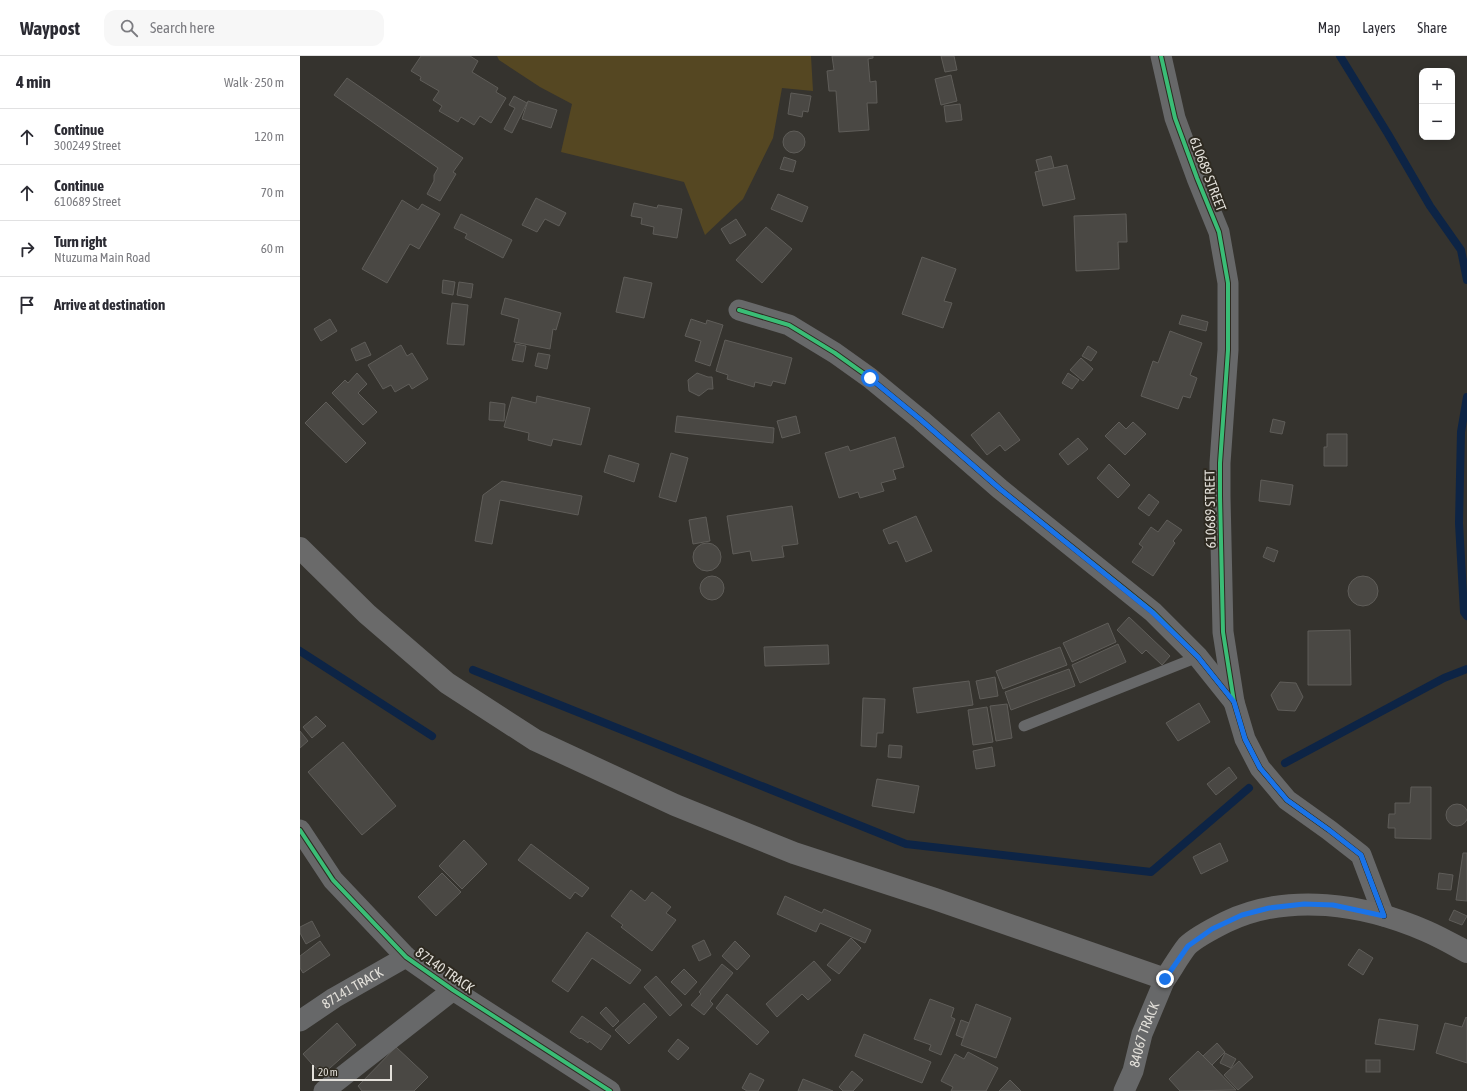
<!DOCTYPE html>
<html lang="en">
<head>
<meta charset="utf-8">
<style>
	:root { --surface:#fff; --page:#f7f7f7; --text:#2b2b33; --muted:#7c7c81; --line:#e1e1e2 }
	body { margin:0; font-family:"Asap Condensed",sans-serif; background:var(--page); color:var(--text) }
	.controls { position:absolute; right:12px; top:12px; display:grid; overflow:hidden; border-radius:8px; box-shadow:0 2px 10px #0003 }
	.controls button { width:36px; height:36px; display:grid; place-items:center; padding:0; border:0; border-bottom:1px solid var(--line); background:var(--surface); color:var(--text); font:20px sans-serif }
	.scale { position:absolute; left:12px; bottom:10px; width:80px; box-sizing:border-box; padding-left:4px; border:2px solid #e3e0da; border-top:0; font-size:11px; line-height:14px; white-space:nowrap; color:#e3e0da; -webkit-text-stroke:3px #2e2a21; paint-order:stroke }
	.stop { position:absolute; width:12px; height:12px; margin:-9px; border:3px solid #1a73e8; border-radius:50%; background:#fff }
	.stop.end { background:#1a73e8; border-color:#fff; box-shadow:0 1px 4px #0008 }
	.list { margin:0; padding:0; list-style:none }
	h2 { display:flex; justify-content:space-between; align-items:center; height:52px; margin:0; padding:0 16px; font-size:17px }
	h2 small { font-size:13px; font-weight:400; color:var(--muted) }
	.list li { display:grid; grid-template-columns:26px 1fr auto; gap:12px; align-items:center; box-sizing:border-box; height:56px; padding:0 16px; border-top:1px solid var(--line) }
	.list b { display:block; font-size:15px; white-space:nowrap }
	.list p { margin:0; font-size:13px; white-space:nowrap; color:var(--muted) }
	.list em { font-size:13px; font-style:normal; color:var(--muted) }
	.icon { flex:none; width:22px; height:22px; fill:none; stroke:currentColor; stroke-width:2; stroke-linecap:round; stroke-linejoin:round }
	.map { position:relative; flex:none; width:1167px; height:1035px; overflow:hidden }
	header { display:flex; align-items:center; gap:24px; box-sizing:border-box; height:56px; padding:0 20px; background:var(--surface); border-bottom:1px solid var(--line) }
	header strong { font-size:19px }
	nav { display:flex; gap:22px; margin-inline-start:auto; font-size:14px }
	.search { width:280px; height:36px; background:var(--page); display:flex; align-items:center; gap:10px; box-sizing:border-box; padding:0 14px; border-radius:12px; color:var(--muted); font-size:15px }
	main { display:flex }
	aside { flex:1; background:var(--surface) }
	.map>svg:first-child { display:block }
</style>
</head>
<body>
<header>
<strong>Waypost</strong>
<div class="search"><svg class="icon" aria-label="search" viewBox="0 0 24 24"><circle cx="10" cy="10" r="6"/><path d="M15 15l6 6"/></svg>Search here</div>
<nav><a>Map</a><a>Layers</a><a>Share</a></nav>
</header>
<main>
<aside>
<h2>4 min<small>Walk · 250 m</small></h2>
<ul class="list">
<li><svg class="icon" aria-label="ahead" viewBox="0 0 24 24"><path d="M12 20V5M6 11l6-6 6 6"/></svg><div><b>Continue</b><p>300249 Street</p></div><em>120 m</em></li>
<li><svg class="icon" aria-label="ahead" viewBox="0 0 24 24"><path d="M12 20V5M6 11l6-6 6 6"/></svg><div><b>Continue</b><p>610689 Street</p></div><em>70 m</em></li>
<li><svg class="icon" aria-label="right" viewBox="0 0 24 24"><path d="M7 20v-9h11M14 6l5 5-5 5"/></svg><div><b>Turn right</b><p>Ntuzuma Main Road</p></div><em>60 m</em></li>
<li><svg class="icon" aria-label="arrive" viewBox="0 0 24 24"><path d="M6 21V4h12l-3 4 3 4H6"/></svg><div><b>Arrive at destination</b></div></li>
</ul>
</aside>
<div class="map">
<svg width="1167" height="1035" viewBox="0 0 1167 1035">
	<rect width="100%" height="100%" fill="#35332e"/>
	<path fill="#554722" d="M 197,0 L 511,0 L 513,35 L 482,32 L 473,82 L 443,143 L 405,179 L 384,126 L 261,96 L 272,48 L 240,31 L 199,4 Z"/>
	<g fill="none" stroke-linecap="round" stroke-linejoin="round">
		<g stroke="#0d2445" stroke-width="8">
			<path d="M 1040,0 L 1088,78 L 1130,150 L 1161,194 L 1167,224"/>
			<path d="M 1167,341 L 1161,376 L 1159,467 L 1164,556 L 1167,560"/>
			<path d="M 0,595 L 132,680"/>
			<path d="M 173,614 L 606,788 L 851,816 L 949,732"/>
			<path d="M 985,707 L 1144,622 L 1167,613"/>
		</g>
	</g>
	<g fill="#4a4844" stroke="#5f5d59">
		<path d="M 121,0 L 170,0 L 178,5 L 172,16 L 198,32 L 196,36 L 206,42 L 191,67 L 180,60 L 174,69 L 161,61 L 158,66 L 139,55 L 142,50 L 133,44 L 139,35 L 120,24 L 121,21 L 111,15 Z"/>
		<path d="M 532,0 L 573,0 L 573,2 L 568,3 L 570,26 L 576,25 L 577,47 L 567,47 L 569,74 L 539,76 L 536,35 L 529,35 L 527,15 L 534,14 Z"/>
		<path d="M 641,0 L 654,0 L 657,14 L 645,16 Z"/>
		<path d="M 651,19 L 657,45 L 641,49 L 635,23 Z"/>
		<path d="M 47,22 L 163,102 L 153,116 L 156,118 L 140,145 L 127,138 L 134,125 L 134,119 L 138,112 L 34,39 Z"/>
		<path d="M 491,37 L 511,40 L 508,56 L 503,55 L 502,61 L 488,58 Z"/>
		<path d="M 214,40 L 227,47 L 212,77 L 204,73 L 215,52 L 209,49 Z"/>
		<path d="M 228,45 L 257,54 L 251,72 L 222,63 Z"/>
		<path d="M 660,48 L 662,64 L 646,66 L 644,50 Z"/>
		<circle cx="494" cy="86" r="11"/>
		<path d="M 751,100 L 754,112 L 739,115 L 736,104 Z"/>
		<path d="M 484,101 L 496,105 L 493,116 L 480,113 Z"/>
		<path d="M 767,109 L 775,143 L 743,150 L 735,116 Z"/>
		<path d="M 478,138 L 508,151 L 502,166 L 471,153 Z"/>
		<path d="M 236,142 L 266,157 L 259,170 L 245,163 L 237,176 L 222,169 Z"/>
		<path d="M 102,144 L 118,154 L 122,148 L 140,158 L 119,193 L 110,188 L 87,227 L 62,213 Z"/>
		<path d="M 334,147 L 357,152 L 358,149 L 382,153 L 377,182 L 353,178 L 354,171 L 341,168 L 342,162 L 331,160 Z"/>
		<path d="M 161,158 L 212,184 L 203,202 L 165,182 L 167,178 L 154,172 Z"/>
		<path d="M 826,158 L 827,186 L 818,186 L 819,213 L 776,215 L 774,160 Z"/>
		<path d="M 436,163 L 446,179 L 430,188 L 421,173 Z"/>
		<path d="M 466,171 L 492,193 L 462,227 L 436,204 Z"/>
		<path d="M 622,201 L 656,213 L 644,245 L 652,247 L 643,272 L 602,258 Z"/>
		<path d="M 324,221 L 352,227 L 344,262 L 316,256 Z"/>
		<path d="M 143,224 L 155,226 L 153,239 L 142,237 Z"/>
		<path d="M 159,226 L 173,228 L 171,242 L 157,239 Z"/>
		<path d="M 205,242 L 261,257 L 256,274 L 253,273 L 250,293 L 214,286 L 219,263 L 201,258 Z"/>
		<path d="M 152,247 L 168,249 L 164,289 L 147,288 Z"/>
		<path d="M 882,259 L 908,266 L 906,275 L 879,268 Z"/>
		<path d="M 30,263 L 37,275 L 21,285 L 14,273 Z"/>
		<path d="M 391,263 L 406,268 L 407,264 L 423,269 L 410,310 L 395,305 L 401,285 L 385,280 Z"/>
		<path d="M 870,275 L 902,287 L 890,319 L 897,322 L 890,342 L 883,340 L 878,353 L 841,340 L 853,305 L 858,307 Z"/>
		<path d="M 425,284 L 492,302 L 485,328 L 473,325 L 471,330 L 455,326 L 454,331 L 427,323 L 428,319 L 416,315 Z"/>
		<path d="M 65,286 L 71,299 L 56,305 L 51,293 Z"/>
		<path d="M 216,288 L 226,290 L 223,306 L 212,304 Z"/>
		<path d="M 101,289 L 107,300 L 112,297 L 128,323 L 112,333 L 109,328 L 95,336 L 91,329 L 83,333 L 68,309 Z"/>
		<path d="M 788,290 L 797,296 L 791,305 L 782,300 Z"/>
		<path d="M 238,297 L 250,299 L 247,313 L 235,310 Z"/>
		<path d="M 781,302 L 793,313 L 783,325 L 770,314 Z"/>
		<path d="M 57,317 L 67,328 L 58,337 L 77,356 L 63,369 L 32,337 L 45,324 L 48,327 Z"/>
		<path d="M 397,317 L 408,321 L 412,321 L 413,333 L 408,333 L 399,340 L 389,335 L 388,324 Z"/>
		<path d="M 768,317 L 779,324 L 772,333 L 762,327 Z"/>
		<path d="M 237,340 L 290,352 L 281,389 L 253,383 L 251,390 L 228,384 L 229,377 L 204,371 L 212,341 L 236,347 Z"/>
		<path d="M 26,346 L 66,387 L 46,407 L 5,367 Z"/>
		<path d="M 190,346 L 205,348 L 204,365 L 189,364 Z"/>
		<path d="M 699,356 L 720,384 L 705,395 L 700,389 L 687,399 L 671,379 Z"/>
		<path d="M 377,360 L 474,372 L 473,387 L 375,376 Z"/>
		<path d="M 496,360 L 500,377 L 482,382 L 477,365 Z"/>
		<path d="M 973,363 L 985,366 L 982,378 L 970,376 Z"/>
		<path d="M 819,366 L 826,373 L 833,366 L 846,378 L 825,399 L 805,380 Z"/>
		<path d="M 1027,378 L 1047,378 L 1047,410 L 1024,410 L 1024,391 L 1027,391 Z"/>
		<path d="M 595,381 L 604,411 L 593,414 L 596,423 L 581,427 L 584,435 L 560,442 L 558,436 L 539,442 L 525,397 L 548,390 L 550,395 Z"/>
		<path d="M 778,382 L 788,393 L 768,409 L 759,398 Z"/>
		<path d="M 371,397 L 388,402 L 376,446 L 359,441 Z"/>
		<path d="M 309,399 L 339,408 L 334,426 L 304,416 Z"/>
		<path d="M 809,408 L 830,429 L 818,442 L 797,422 Z"/>
		<path d="M 961,424 L 993,429 L 990,449 L 959,445 Z"/>
		<path d="M 202,425 L 282,440 L 278,459 L 200,444 L 192,488 L 175,485 L 183,439 Z"/>
		<path d="M 849,438 L 859,446 L 849,460 L 838,452 Z"/>
		<path d="M 492,450 L 498,488 L 482,490 L 484,501 L 452,505 L 450,495 L 433,498 L 427,460 Z"/>
		<path d="M 616,460 L 632,495 L 606,506 L 597,485 L 589,488 L 583,474 Z"/>
		<path d="M 406,461 L 410,485 L 393,488 L 389,464 Z"/>
		<path d="M 867,464 L 882,474 L 873,485 L 875,487 L 853,520 L 832,506 L 843,491 L 839,488 L 851,471 L 858,476 Z"/>
		<circle cx="407" cy="501" r="14"/>
		<path d="M 967,491 L 978,495 L 974,506 L 963,501 Z"/>
		<circle cx="1063" cy="535" r="15"/>
		<circle cx="412" cy="532" r="12"/>
		<path d="M 829,561 L 870,600 L 862,609 L 846,594 L 842,598 L 817,574 Z"/>
		<path d="M 808,567 L 816,586 L 772,606 L 763,587 Z"/>
		<path d="M 1050,574 L 1051,629 L 1008,629 L 1008,575 Z"/>
		<path d="M 818,588 L 826,606 L 780,627 L 772,609 Z"/>
		<path d="M 528,589 L 529,608 L 465,610 L 464,591 Z"/>
		<path d="M 760,591 L 767,609 L 703,633 L 696,615 Z"/>
		<path d="M 769,613 L 775,630 L 711,654 L 705,636 Z"/>
		<path d="M 695,621 L 698,640 L 680,643 L 676,625 Z"/>
		<path d="M 669,625 L 673,649 L 617,657 L 613,632 Z"/>
		<path d="M 980,626 L 996,627 L 1003,641 L 995,655 L 978,654 L 971,639 Z"/>
		<path d="M 563,642 L 585,643 L 583,677 L 577,677 L 576,691 L 561,690 Z"/>
		<path d="M 899,647 L 910,666 L 878,685 L 866,667 Z"/>
		<path d="M 707,648 L 712,682 L 696,685 L 690,650 Z"/>
		<path d="M 687,651 L 693,686 L 673,689 L 668,654 Z"/>
		<path d="M 16,660 L 26,670 L 12,682 L 3,671 Z"/>
		<path d="M 0,675 L 8,685 L 0,692 Z"/>
		<path d="M 43,686 L 96,750 L 62,779 L 8,716 Z"/>
		<path d="M 589,689 L 602,690 L 601,702 L 588,701 Z"/>
		<path d="M 692,691 L 695,710 L 676,713 L 673,695 Z"/>
		<path d="M 929,711 L 937,722 L 916,739 L 907,728 Z"/>
		<path d="M 577,723 L 619,730 L 614,757 L 572,750 Z"/>
		<path d="M 1111,731 L 1131,731 L 1131,783 L 1095,782 L 1095,772 L 1088,772 L 1089,758 L 1095,758 L 1095,747 L 1110,747 Z"/>
		<circle cx="1157" cy="759" r="11"/>
		<path d="M 164,784 L 187,808 L 162,833 L 139,810 Z"/>
		<path d="M 920,787 L 928,805 L 901,818 L 893,801 Z"/>
		<path d="M 231,788 L 289,832 L 282,841 L 275,836 L 270,843 L 218,804 Z"/>
		<path d="M 1163,797 L 1167,797 L 1167,845 L 1156,844 Z"/>
		<path d="M 142,817 L 161,836 L 136,860 L 118,841 Z"/>
		<path d="M 1139,817 L 1153,819 L 1151,834 L 1137,833 Z"/>
		<path d="M 331,834 L 345,845 L 352,836 L 371,851 L 366,857 L 376,864 L 352,895 L 321,871 L 323,869 L 311,860 Z"/>
		<path d="M 485,840 L 522,857 L 524,853 L 571,874 L 565,887 L 520,867 L 516,876 L 477,858 Z"/>
		<path d="M 1154,854 L 1167,860 L 1162,869 L 1149,864 Z"/>
		<path d="M 12,865 L 20,880 L 6,888 L 0,877 L 0,871 Z"/>
		<path d="M 287,876 L 341,914 L 330,928 L 292,902 L 268,936 L 252,925 Z"/>
		<path d="M 551,882 L 561,892 L 539,918 L 527,909 Z"/>
		<path d="M 404,884 L 411,899 L 399,905 L 392,890 Z"/>
		<path d="M 20,885 L 30,899 L 3,917 L 0,912 L 0,900 Z"/>
		<path d="M 435,885 L 450,900 L 437,914 L 422,900 Z"/>
		<path d="M 1059,893 L 1073,902 L 1063,919 L 1048,909 Z"/>
		<path d="M 514,905 L 531,924 L 508,944 L 502,938 L 477,961 L 466,948 Z"/>
		<path d="M 422,908 L 433,917 L 410,945 L 413,948 L 404,959 L 391,949 L 401,938 L 399,936 Z"/>
		<path d="M 384,913 L 397,926 L 385,939 L 371,926 Z"/>
		<path d="M 356,920 L 382,949 L 370,960 L 344,931 Z"/>
		<path d="M 427,938 L 469,976 L 457,989 L 416,952 Z"/>
		<path d="M 630,943 L 654,952 L 651,961 L 655,963 L 641,999 L 629,994 L 631,989 L 614,983 Z"/>
		<path d="M 344,947 L 357,961 L 329,988 L 315,974 Z"/>
		<path d="M 676,948 L 711,962 L 696,1002 L 661,989 Z"/>
		<path d="M 306,951 L 319,965 L 313,971 L 300,957 Z"/>
		<path d="M 282,960 L 311,980 L 301,994 L 289,985 L 288,987 L 281,982 L 280,983 L 270,976 Z"/>
		<path d="M 1166,961 L 1167,962 L 1167,1007 L 1136,997 L 1145,967 L 1162,971 Z"/>
		<path d="M 1079,963 L 1118,969 L 1114,994 L 1075,988 Z"/>
		<path d="M 661,964 L 669,967 L 663,982 L 656,979 Z"/>
		<path d="M 37,967 L 56,989 L 22,1019 L 3,998 Z"/>
		<path d="M 564,978 L 631,1006 L 622,1027 L 555,1000 Z"/>
		<path d="M 378,983 L 389,992 L 378,1004 L 368,995 Z"/>
		<path d="M 917,987 L 925,996 L 912,1009 L 903,1000 Z"/>
		<path d="M 96,991 L 128,1021 L 114,1035 L 62,1035 L 58,1030 Z"/>
		<path d="M 898,995 L 912,1009 L 936,1034 L 880,1035 L 869,1023 Z"/>
		<path d="M 668,996 L 698,1012 L 686,1035 L 651,1035 L 653,1031 L 641,1025 L 655,998 L 664,1003 Z"/>
		<path d="M 925,997 L 936,1003 L 931,1012 L 920,1007 Z"/>
		<rect x="1066" y="1004" width="14" height="12"/>
		<path d="M 939,1005 L 953,1021 L 938,1034 L 924,1019 Z"/>
		<path d="M 552,1015 L 563,1024 L 553,1035 L 543,1035 L 539,1031 Z"/>
		<path d="M 450,1017 L 464,1024 L 458,1035 L 447,1035 L 442,1032 Z"/>
		<path d="M 503,1023 L 533,1035 L 498,1035 Z"/>
		<path d="M 710,1024 L 721,1035 L 699,1035 Z"/>
	</g>
	<g fill="none" stroke-linecap="round" stroke-linejoin="round">
		<path stroke="#676869" stroke-width="11" d="M 724,670 L 898,601"/>
		<g stroke="#676869" stroke-width="21">
			<path d="M 861,0 L 875,62 L 897,122 L 919,176 L 928,227 L 928,294 L 920,407 L 920,440 L 923,576 L 934,646 L 945,683 L 960,712 L 987,744 L 1029,774 L 1061,799 L 1084,860"/>
			<path d="M 439,254 L 489,269 L 535,297 L 570,322 L 621,364 L 700,433 L 853,556 L 898,601 L 934,646"/>
			<path d="M 0,774 L 33,824 L 106,901 L 153,934 L 310,1035"/>
			<path id="s1" d="M 0,965 L 34,942 L 106,901"/>
			<path d="M 24,1035 L 153,934"/>
			<path id="s2" d="M 824,1035 L 833,1015 L 842,978 L 865,923"/>
		</g>
		<path stroke="#6a6a6a" stroke-width="22" d="M 0,492 L 67,558 L 147,627 L 235,684 L 375,749 L 494,797 L 635,843 L 865,923 C 872,913 879,900 887,890 C 896,881 914,872 926,866 C 989,836 1064,848 1126,875 C 1140,881 1154,889 1167,896"/>
		<defs>
			<g id="cycleway">
				<path d="M 861,0 L 875,62 L 897,122 L 919,176 L 928,227 L 928,294 L 920,407 L 920,440 L 923,576 L 934,646 L 945,683 L 960,712 L 987,744 L 1029,774 L 1061,799 L 1084,860"/>
				<path d="M 439,254 L 489,269 L 535,297 L 570,322 L 621,364 L 700,433 L 853,556 L 898,601 L 934,646"/>
				<path d="M 0,774 L 33,824 L 106,901 L 153,934 L 310,1035"/>
			</g>
		</defs>
		<use href="#cycleway" stroke="#2e2a21" stroke-width="6"/>
		<use href="#cycleway" stroke="#3abd76" stroke-width="4"/>
	</g>
	<g fill="none" stroke-linecap="round" stroke-linejoin="round">
		<path stroke="#1a73e8" stroke-width="5" d="M 570,322 L 621,364 L 700,433 L 852,556 L 898,601 L 934,646 L 945,683 L 960,712 L 987,744 L 1029,774 L 1061,799 L 1084,860 L 1033,849 L 1004,848 L 969,852 L 942,859 L 912,873 L 888,890 L 865,923"/>
	</g>
	<g text-anchor="middle" dominant-baseline="central" stroke-width="4" stroke-linejoin="round" paint-order="stroke">
		<g font-size="14" fill="#e3e0da" stroke="#2e2a21">
			<text transform="translate(908 118) rotate(69)">610689 STREET</text>
			<text transform="translate(910 453) rotate(-91)">610689 STREET</text>
			<text transform="translate(145 914) rotate(35)">87140 TRACK</text>
			<text stroke="none"><textPath href="#s1" startOffset="62">87141 TRACK</textPath></text>
			<text stroke="none"><textPath href="#s2" startOffset="60">84067 TRACK</textPath></text>
		</g>
	</g>
</svg>
<div class="controls">
<button>+</button>
<button>−</button>
</div>
<div class="scale">20 m</div>
<div class="stop" style="left:570px;top:322px"></div>
<div class="stop end" style="left:865px;top:923px"></div>
</div>
</main>
</body>
</html>
